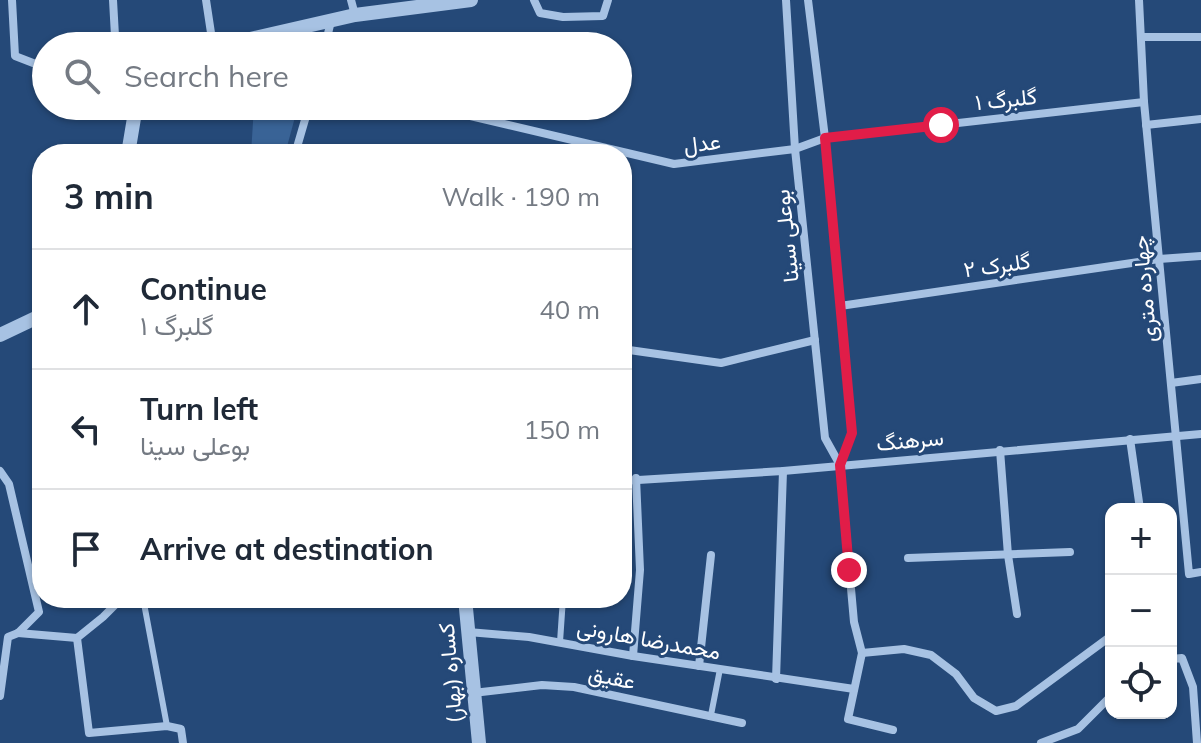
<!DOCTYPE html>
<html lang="en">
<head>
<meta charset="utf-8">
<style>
	:root { --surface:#fff; --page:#f2f2f3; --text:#1f2937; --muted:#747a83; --line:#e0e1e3 }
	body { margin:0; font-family:Mulish,Vazirmatn,sans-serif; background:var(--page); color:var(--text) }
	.controls { position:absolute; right:24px; bottom:24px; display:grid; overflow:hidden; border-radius:16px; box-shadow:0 2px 6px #0004 }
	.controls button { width:72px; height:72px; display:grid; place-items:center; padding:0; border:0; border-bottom:2px solid var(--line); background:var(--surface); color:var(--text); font:40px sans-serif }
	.stop { position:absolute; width:24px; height:24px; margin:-18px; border:6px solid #e11d48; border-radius:50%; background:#fff }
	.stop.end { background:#e11d48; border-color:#fff; box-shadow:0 2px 8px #0008 }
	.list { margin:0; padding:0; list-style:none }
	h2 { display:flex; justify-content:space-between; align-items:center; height:104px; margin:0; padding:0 32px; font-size:34px }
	h2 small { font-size:26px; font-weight:400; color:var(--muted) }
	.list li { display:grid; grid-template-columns:52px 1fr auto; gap:24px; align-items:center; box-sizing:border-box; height:120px; padding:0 32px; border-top:2px solid var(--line) }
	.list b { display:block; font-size:30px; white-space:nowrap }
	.list p { margin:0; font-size:26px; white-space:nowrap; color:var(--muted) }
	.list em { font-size:26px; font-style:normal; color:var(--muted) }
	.icon { flex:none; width:44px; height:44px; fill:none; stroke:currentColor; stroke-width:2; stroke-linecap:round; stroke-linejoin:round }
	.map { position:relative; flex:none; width:1201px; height:743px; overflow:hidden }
	.search { position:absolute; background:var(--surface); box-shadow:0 2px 6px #0004; left:32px; top:32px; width:600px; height:88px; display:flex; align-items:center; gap:20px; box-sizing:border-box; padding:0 28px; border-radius:44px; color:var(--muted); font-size:30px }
	.panel { position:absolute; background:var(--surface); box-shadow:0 2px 6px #0004; left:32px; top:144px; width:600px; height:464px; border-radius:32px }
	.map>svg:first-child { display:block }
</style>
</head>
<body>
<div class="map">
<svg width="1201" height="743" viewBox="0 0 1201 743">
	<rect width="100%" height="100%" fill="#254978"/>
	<path fill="#396396" d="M 254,106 L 298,106 L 285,154 L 251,154 Z"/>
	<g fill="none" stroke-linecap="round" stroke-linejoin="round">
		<g stroke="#a7c2e3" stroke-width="6">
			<path d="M 143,598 L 167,726"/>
			<path d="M 560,642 L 563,598"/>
			<path d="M 711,715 L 720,669"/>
		</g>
		<g stroke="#a7c2e3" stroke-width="8">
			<path d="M 12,0 L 15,56 L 46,68"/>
			<path d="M 113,0 L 115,36 L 120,46"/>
			<path d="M 206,0 L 213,46"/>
			<path d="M 351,0 L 355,15"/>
			<path d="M 534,0 L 540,13 L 563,17 L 603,16 L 608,0"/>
			<path d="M 786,0 L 795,149 L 825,438 L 840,465 L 854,622 L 862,653 L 848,719 L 893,730"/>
			<path d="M 808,0 L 825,138 L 852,433 L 840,465"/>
			<path d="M 1139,0 L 1144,102 L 1189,574 L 1201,572"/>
			<path d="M 1141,37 L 1201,37"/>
			<path d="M 325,46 L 331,21"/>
			<path d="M 428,106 L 674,164 L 795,149 L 825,138 L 1144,102"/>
			<path d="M 1146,125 L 1201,119"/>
			<path d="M 295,154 L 309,106"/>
			<path d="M 840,306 L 1159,259 L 1201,256"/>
			<path d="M 622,349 L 721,363 L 815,340"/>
			<path d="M 1171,383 L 1201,379"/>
			<path d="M 1130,439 L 1140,509"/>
			<path d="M 1000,450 L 1008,555 L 1017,614"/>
			<path d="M 0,471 L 9,484 L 39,612 L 18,633 L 8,637 L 0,696"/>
			<path d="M 622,481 L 783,471 L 1201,434"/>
			<path d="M 908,558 L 1070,552"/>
			<path d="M 122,598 L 103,617 L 77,638 L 89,733 L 167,726 L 181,729 L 183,743"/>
			<path d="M 468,632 L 529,637 L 633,656 L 854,689"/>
			<path d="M 18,633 L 77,638"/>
			<path d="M 862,653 L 904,649 L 931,655 L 956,674 L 974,698 L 996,711 L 1016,706 L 1111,636"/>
			<path d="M 633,656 L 640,570 L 636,478"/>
			<path d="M 1171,659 L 1182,658 L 1193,687 L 1197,743"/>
			<path d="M 699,666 L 711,555"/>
			<path d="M 776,679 L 783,471"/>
			<path d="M 473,693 L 542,685 L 574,687 L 742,723"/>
			<path d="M 1041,743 L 1078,729 L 1111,696"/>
		</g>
		<g stroke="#a7c2e3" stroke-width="14">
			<path d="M 220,46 L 355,15 L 471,0"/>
			<path d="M 128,154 L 136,106"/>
			<path d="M 0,335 L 42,315"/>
			<path d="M 465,598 L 479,743"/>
		</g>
	</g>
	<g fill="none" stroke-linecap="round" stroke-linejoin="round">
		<path stroke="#e11d48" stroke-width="10" d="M 849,570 L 840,465 L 852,433 L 825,138 L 941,125"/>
	</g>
	<g text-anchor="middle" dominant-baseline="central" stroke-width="6" stroke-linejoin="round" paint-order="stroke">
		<g font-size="22" fill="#fff" stroke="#254978">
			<text transform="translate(1006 99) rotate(-6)">گلبرگ ۱</text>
			<text transform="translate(702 143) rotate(-7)">عدل</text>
			<text transform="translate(786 236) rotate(-96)">بوعلی سینا</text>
			<text transform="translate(997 265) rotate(-8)">گلبرک ۲</text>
			<text transform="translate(1144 289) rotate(-95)">چهارده متری</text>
			<text transform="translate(910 440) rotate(-5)">سرهنگ</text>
			<text transform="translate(649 639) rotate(10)">محمدرضا هارونی</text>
			<text transform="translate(450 673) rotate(-95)">کساره (بهار)</text>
			<text transform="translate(612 677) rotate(12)">عقیق</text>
		</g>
	</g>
</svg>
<div class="controls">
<button>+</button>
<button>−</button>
<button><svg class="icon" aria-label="locate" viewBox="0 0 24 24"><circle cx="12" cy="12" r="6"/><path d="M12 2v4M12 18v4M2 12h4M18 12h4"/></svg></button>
</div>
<div class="stop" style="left:941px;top:125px"></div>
<div class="stop end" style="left:849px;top:570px"></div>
<div class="search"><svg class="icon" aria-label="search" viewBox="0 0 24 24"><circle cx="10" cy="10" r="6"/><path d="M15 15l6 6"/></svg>Search here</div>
<section class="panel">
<h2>3 min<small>Walk · 190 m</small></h2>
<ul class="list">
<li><svg class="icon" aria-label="ahead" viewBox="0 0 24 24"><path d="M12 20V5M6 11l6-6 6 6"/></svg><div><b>Continue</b><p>گلبرگ ۱</p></div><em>40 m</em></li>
<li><svg class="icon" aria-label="left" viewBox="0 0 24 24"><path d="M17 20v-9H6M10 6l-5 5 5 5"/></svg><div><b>Turn left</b><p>بوعلی سینا</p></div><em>150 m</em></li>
<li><svg class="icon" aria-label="arrive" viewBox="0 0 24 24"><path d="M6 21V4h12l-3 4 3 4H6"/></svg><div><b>Arrive at destination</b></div></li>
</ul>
</section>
</div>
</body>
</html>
